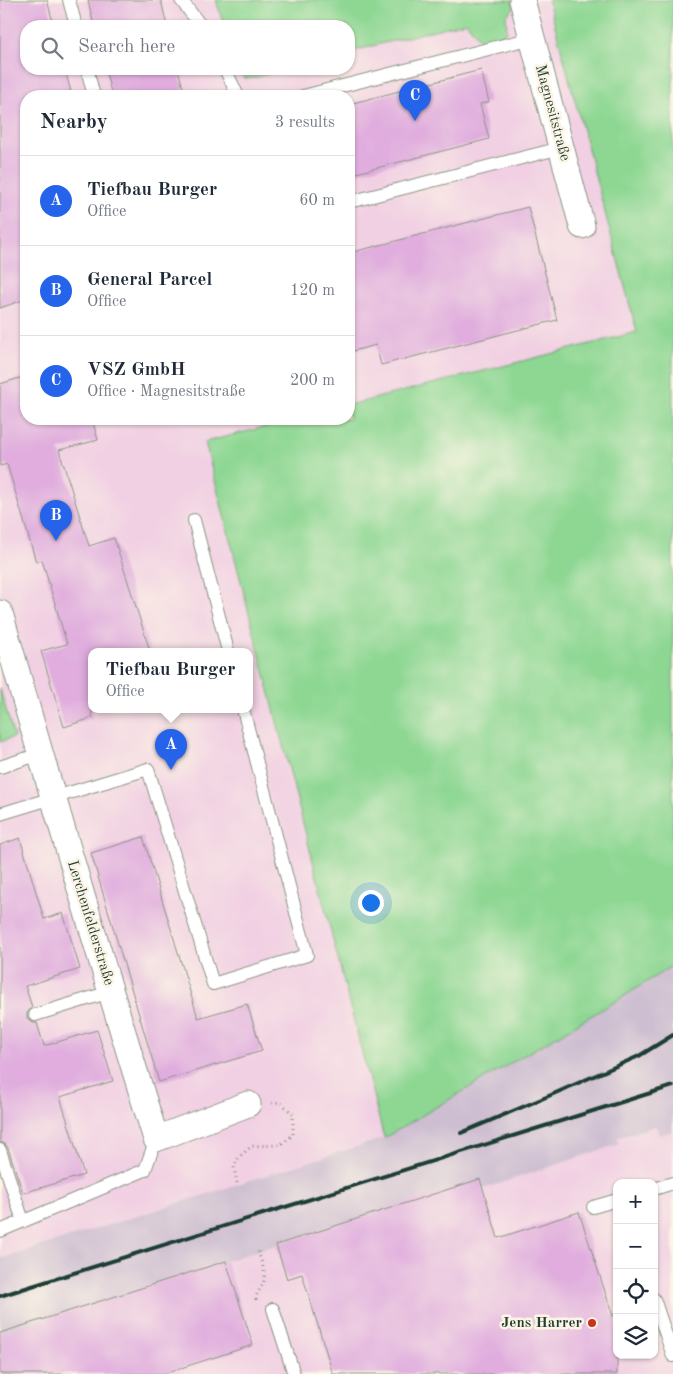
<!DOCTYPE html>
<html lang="en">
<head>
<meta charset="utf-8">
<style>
	:root { --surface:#fff; --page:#f6f6f7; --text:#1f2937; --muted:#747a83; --line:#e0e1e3; --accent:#2563eb }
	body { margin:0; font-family:"Old Standard TT",serif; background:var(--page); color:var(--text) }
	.controls { position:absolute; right:15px; bottom:15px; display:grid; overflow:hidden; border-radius:10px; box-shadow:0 1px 4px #0004 }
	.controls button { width:45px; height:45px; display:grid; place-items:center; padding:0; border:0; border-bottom:1px solid var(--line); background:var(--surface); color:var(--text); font:25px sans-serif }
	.you { position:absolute; left:370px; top:902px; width:18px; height:18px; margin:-12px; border:4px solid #fff; border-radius:50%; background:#1a73e8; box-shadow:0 0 0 8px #1a73e833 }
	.badge { display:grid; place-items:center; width:32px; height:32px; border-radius:50%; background:var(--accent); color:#fff; font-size:16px; font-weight:700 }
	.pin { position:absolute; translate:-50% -41px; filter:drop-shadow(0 1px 2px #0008) }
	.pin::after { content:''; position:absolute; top:26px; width:18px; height:15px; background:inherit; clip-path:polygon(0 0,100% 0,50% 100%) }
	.popup { position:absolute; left:88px; top:648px; width:165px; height:65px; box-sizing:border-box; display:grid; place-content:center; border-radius:10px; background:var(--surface); filter:drop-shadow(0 1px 4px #0005); font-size:16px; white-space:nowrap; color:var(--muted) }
	.popup b { font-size:19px; color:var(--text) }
	.popup::after { content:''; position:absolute; left:50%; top:100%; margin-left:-10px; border:10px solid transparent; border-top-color:var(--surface) }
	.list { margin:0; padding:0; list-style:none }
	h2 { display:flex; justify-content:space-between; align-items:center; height:65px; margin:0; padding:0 20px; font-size:21px }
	h2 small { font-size:16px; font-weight:400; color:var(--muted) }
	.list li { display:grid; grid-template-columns:32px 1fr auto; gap:15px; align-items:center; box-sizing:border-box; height:90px; padding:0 20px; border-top:1px solid var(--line) }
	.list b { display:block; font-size:19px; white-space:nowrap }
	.list p { margin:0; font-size:16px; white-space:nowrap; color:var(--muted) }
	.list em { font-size:16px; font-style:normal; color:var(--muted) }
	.icon { flex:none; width:28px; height:28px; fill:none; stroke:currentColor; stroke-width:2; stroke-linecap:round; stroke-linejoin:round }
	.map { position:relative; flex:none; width:673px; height:1374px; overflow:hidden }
	.search { position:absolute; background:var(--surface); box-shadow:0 1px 4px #0004; left:20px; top:20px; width:335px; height:55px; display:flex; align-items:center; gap:12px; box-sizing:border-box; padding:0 18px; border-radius:20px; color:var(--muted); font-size:19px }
	.panel { position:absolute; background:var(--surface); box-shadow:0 1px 4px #0004; left:20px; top:90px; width:335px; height:335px; border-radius:20px }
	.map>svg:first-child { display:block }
</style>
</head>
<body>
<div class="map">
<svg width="673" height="1374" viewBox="0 0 673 1374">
	<rect width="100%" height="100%" fill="#fcf5e5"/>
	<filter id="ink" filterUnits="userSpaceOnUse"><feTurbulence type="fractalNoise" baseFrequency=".02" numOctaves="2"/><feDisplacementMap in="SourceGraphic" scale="10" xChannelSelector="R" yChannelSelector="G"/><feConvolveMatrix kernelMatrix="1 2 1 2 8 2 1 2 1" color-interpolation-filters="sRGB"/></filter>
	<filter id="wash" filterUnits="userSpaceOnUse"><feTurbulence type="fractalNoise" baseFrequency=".0096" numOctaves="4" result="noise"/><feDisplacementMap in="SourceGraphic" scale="20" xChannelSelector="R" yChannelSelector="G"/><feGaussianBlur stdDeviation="1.12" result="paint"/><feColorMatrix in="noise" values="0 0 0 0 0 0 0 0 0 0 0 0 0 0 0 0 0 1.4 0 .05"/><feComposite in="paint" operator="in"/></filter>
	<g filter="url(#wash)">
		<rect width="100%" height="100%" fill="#f5ecd3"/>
		<g fill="#f1d0e3" fill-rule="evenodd">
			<path d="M 0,0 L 548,0 L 638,332 L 349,405 L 349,96 L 26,96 L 26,419 L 296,419 L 205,442 L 384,1138 L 0,1259 ZM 26,26 L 349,26 L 349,69 L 26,69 ZM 92,651 L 250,651 L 250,709 L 92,709 Z"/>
			<path d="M 656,1126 L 660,1134 L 673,1131 L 673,1374 L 0,1374 L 0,1333 L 480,1179 L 483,1189 L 618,1144 L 617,1138 ZM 617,1183 L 654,1183 L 654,1355 L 617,1355 Z"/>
		</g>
		<path fill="#cebed1" d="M 673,965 L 673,1131 L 659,1135 L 656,1126 L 617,1138 L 619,1144 L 483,1189 L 479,1180 L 0,1333 L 0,1259 L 384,1138 L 626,995 Z"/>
		<g fill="#8dd793" stroke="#568a64">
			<path d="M 216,0 L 512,0 L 514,8 L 506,16 L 507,31 L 498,38 L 482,42 L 466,22 L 349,52 L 349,26 L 224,26 Z"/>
			<path d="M 548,0 L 673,0 L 673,965 L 626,995 L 384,1138 L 205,442 L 296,419 L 349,419 L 349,405 L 637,332 Z"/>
			<path d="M 237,69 L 285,69 C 276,71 253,80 245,78 C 241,76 238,72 237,69 Z"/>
			<path d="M 0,689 L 14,737 L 0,742 Z"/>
		</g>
		<g id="blocks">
			<g fill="#e0adde">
				<path d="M 0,0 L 47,0 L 54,26 L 26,26 L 26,69 L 65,69 L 72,96 L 26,96 L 26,299 L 0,308 Z"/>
				<path d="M 88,0 L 161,0 L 167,26 L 94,26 Z"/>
				<path d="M 105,69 L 178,69 L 185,96 L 112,96 Z"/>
				<path d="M 481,70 L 489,102 L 480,104 L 489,139 L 349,175 L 349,104 Z"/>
				<path d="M 528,207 L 557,320 L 381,365 L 376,345 L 349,352 L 349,253 Z"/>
				<path d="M 26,376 L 26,419 L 92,419 L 98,440 L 59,450 L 89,546 L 114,538 L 150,651 L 92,651 L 92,718 L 64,727 L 41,651 L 67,644 L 42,560 L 36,562 L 7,464 L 0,466 L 0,384 Z"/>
				<path d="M 143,837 L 198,1018 L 247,1004 L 262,1051 L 159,1082 L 91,853 Z"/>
				<path d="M 20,838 L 44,919 L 63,913 L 80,969 L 25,986 L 32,1007 L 27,1013 L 27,1018 L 33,1023 L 37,1023 L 44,1046 L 97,1030 L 113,1081 L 60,1097 L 84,1175 L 23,1193 L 8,1148 L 5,1144 L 0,1142 L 0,845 Z"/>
				<path d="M 480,1179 L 498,1238 L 579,1212 L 613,1316 L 617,1315 L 617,1374 L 333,1374 L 302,1274 L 287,1279 L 276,1245 Z"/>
				<path d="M 226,1261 L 253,1345 L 162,1374 L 0,1374 L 0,1333 Z"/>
			</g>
		</g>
	</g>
	<g filter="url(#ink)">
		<use href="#blocks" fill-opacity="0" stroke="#8a9484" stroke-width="1"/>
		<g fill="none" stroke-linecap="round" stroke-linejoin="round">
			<defs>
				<g id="lane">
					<path d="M 69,0 L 76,26"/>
					<path d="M 181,0 L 201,26"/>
					<path d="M 87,69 L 94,96"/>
					<path d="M 225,69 L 238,96"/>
					<path d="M 303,96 L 532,38"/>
					<path d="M 349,202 L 561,148"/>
					<path d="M 194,520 L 228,651"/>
					<path d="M 0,767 L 40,754"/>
					<path d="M 0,814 L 148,769 L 213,984 L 307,955 L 243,709"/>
					<path d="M 35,1015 L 110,992"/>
					<path d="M 0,1150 L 23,1221"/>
					<path d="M 654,1189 L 673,1183"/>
					<path d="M 593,1207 L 617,1200"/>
					<path d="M 0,1231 L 145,1170 L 156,1139"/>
					<path d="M 654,1299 L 673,1356"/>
					<path d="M 273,1309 L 294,1374"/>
				</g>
				<g id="street">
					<path d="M 522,0 L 582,226"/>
					<path d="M 0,613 C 50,788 101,964 156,1139 L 248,1104"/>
				</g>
			</defs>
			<use href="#lane" stroke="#8a9484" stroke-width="14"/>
			<use href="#street" stroke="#8a9484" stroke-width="27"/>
			<g stroke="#8a9484" stroke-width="3" stroke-dasharray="1 4" stroke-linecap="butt">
				<path d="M 237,1183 L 234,1167 L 239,1157 L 252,1146 L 280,1145 L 293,1135 L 293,1114 L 280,1102 L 272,1103"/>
				<path d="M 256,1300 C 256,1293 260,1290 263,1284 C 267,1273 261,1261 258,1251"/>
			</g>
			<use href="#lane" stroke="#fff" stroke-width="12"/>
			<use href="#street" stroke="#fff" stroke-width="25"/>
			<g stroke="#1f3d34" stroke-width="4">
				<path d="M 461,1133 L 551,1095 L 639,1056 L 673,1035"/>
				<path d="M 0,1296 L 673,1086"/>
			</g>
		</g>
	</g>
	<circle fill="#c8321e" stroke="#fcf5e5" stroke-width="2" cx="592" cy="1323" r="5"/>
	<g text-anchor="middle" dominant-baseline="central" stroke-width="5" stroke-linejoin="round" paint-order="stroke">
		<g font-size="15" fill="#1f3d34" stroke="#fcf5e5">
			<text transform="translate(552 113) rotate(75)">Magnesitstraße</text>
			<text transform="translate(90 923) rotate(73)">Lerchenfelderstraße</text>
		</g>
		<g font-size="15" font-weight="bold" fill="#1f3d34" stroke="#fcf5e5" text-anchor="end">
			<text x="582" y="1323">Jens Harrer</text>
		</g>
	</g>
</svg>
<div class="controls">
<button>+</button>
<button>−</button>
<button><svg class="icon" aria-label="locate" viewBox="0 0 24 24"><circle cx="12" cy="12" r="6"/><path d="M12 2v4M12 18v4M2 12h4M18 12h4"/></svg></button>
<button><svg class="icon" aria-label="layers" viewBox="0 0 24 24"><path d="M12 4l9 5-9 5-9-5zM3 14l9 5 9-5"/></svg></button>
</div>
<div class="you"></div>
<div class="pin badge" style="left:171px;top:770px">A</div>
<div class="popup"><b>Tiefbau Burger</b>Office</div>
<div class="pin badge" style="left:56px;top:541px">B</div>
<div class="pin badge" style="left:415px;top:121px">C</div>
<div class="search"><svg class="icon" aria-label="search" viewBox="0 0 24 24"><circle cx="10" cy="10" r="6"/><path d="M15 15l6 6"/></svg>Search here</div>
<section class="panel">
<h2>Nearby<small>3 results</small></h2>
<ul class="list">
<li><span class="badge">A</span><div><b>Tiefbau Burger</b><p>Office</p></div><em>60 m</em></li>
<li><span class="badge">B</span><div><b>General Parcel</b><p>Office</p></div><em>120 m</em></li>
<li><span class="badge">C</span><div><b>VSZ GmbH</b><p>Office · Magnesitstraße</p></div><em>200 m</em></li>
</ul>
</section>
</div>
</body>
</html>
